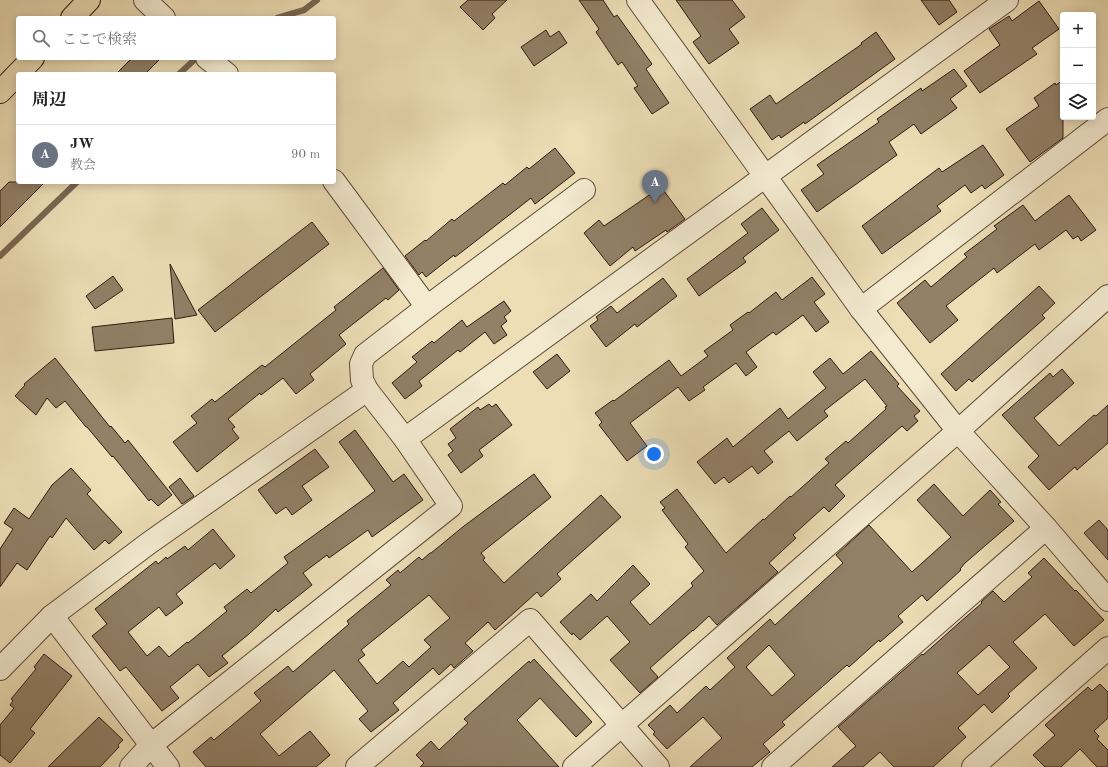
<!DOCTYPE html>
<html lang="ja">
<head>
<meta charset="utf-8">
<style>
	:root { --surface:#fff; --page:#f6f6f6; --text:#222; --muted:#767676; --line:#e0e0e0; --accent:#8f2418 }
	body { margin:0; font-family:"Old Standard TT","Noto Serif JP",serif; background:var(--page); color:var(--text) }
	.controls { position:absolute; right:12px; top:12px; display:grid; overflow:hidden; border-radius:4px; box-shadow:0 2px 10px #0003 }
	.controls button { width:36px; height:36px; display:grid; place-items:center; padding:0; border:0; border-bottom:1px solid var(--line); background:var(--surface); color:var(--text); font:20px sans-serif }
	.you { position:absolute; left:654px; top:454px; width:14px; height:14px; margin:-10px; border:3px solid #fff; border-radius:50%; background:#1a73e8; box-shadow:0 0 0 6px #1a73e833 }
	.badge { display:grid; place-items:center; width:26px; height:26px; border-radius:50%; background:var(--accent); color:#fff; font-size:13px; font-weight:700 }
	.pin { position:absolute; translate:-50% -33px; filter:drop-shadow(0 1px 2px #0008) }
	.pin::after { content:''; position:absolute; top:21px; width:14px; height:12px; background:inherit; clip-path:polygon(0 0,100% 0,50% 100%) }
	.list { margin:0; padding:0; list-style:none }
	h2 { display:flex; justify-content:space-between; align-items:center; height:52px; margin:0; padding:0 16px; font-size:17px }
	h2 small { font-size:13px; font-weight:400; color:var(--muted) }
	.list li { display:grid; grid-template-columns:26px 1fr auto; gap:12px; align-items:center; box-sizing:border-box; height:60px; padding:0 16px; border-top:1px solid var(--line) }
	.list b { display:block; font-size:15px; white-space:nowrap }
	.list p { margin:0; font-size:13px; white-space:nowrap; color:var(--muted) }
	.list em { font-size:13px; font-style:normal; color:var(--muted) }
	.icon { flex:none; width:22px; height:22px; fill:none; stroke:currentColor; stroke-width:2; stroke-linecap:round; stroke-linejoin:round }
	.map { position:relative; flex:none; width:1108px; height:767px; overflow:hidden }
	.search { position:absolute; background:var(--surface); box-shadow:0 2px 10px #0003; left:16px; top:16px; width:320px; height:44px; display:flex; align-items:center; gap:10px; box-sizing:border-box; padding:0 14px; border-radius:4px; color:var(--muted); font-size:15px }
	.panel { position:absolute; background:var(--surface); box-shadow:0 2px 10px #0003; left:16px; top:72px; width:320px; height:112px; border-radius:4px }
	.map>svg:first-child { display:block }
</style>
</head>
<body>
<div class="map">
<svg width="1108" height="767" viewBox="0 0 1108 767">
	<rect width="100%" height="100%" fill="#eddeb6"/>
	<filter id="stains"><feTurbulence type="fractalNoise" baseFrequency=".005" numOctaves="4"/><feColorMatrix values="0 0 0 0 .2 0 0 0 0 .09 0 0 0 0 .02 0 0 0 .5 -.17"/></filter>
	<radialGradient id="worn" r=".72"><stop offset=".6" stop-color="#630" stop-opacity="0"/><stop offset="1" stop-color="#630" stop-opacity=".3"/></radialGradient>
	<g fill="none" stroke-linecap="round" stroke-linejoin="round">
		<g stroke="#7a6752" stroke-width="6">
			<path d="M 277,18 L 304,10 L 317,0"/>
			<path d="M 179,74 L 193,61"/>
			<path d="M 0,256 L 77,182"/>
		</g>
	</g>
	<g fill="#928067" stroke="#2f1a11" fill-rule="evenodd">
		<path d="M 468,0 L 507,0 L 492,14 L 495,18 L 483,30 L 460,7 Z"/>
		<path d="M 579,0 L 603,0 L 614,17 L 617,15 L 652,64 L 646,69 L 669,103 L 652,114 L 634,88 L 638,86 L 622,62 L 618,65 L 596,32 L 599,29 Z"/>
		<path d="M 676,0 L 732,0 L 745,17 L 729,29 L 739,43 L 709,64 L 693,42 L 701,36 Z"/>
		<path d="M 921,0 L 949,0 L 957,12 L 939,25 Z"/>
		<path d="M 1039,1 L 1059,29 L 1032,48 L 1037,54 L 980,93 L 964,71 L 1000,45 L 989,29 L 1009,16 L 1012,21 Z"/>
		<path d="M 546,30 L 550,37 L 559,31 L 567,43 L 534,66 L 521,47 Z"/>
		<path d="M 876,32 L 895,59 L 805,124 L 804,122 L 781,138 L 779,135 L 772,140 L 750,109 L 770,95 L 776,104 L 862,44 L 861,43 Z"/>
		<path d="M 132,58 L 161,58 L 145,74 L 116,74 Z"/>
		<path d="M 954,69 L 967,86 L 950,99 L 957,108 L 921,134 L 914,124 L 889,142 L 897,155 L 817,212 L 801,190 L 824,174 L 817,165 L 879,122 L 877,119 L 921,88 L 922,91 Z"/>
		<path d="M 1063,80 L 1063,138 L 1030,162 L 1006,129 L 1039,106 L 1034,98 L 1055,83 L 1056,85 Z"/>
		<path d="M 983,145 L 1004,175 L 985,189 L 982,185 L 971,193 L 965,185 L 937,206 L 941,211 L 882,254 L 862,226 L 939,168 L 942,172 Z"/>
		<path d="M 555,148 L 575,173 L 535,204 L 531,198 L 463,251 L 455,257 L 454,255 L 426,277 L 422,272 L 419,275 L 405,256 L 425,240 L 426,241 L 452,219 L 454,221 L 503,183 L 505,185 L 527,167 L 529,169 Z"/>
		<path d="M 9,182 L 45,182 L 0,227 L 0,191 Z"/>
		<path d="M 661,187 L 685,219 L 667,232 L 666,230 L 635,251 L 633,247 L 610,266 L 584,233 L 599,220 L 604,226 Z"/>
		<path d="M 1069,195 L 1096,230 L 1081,241 L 1078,236 L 1073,239 L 1066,230 L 1039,250 L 1035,244 L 997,273 L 994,268 L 946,306 L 958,320 L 930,343 L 897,303 L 925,280 L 931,287 L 967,257 L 964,254 L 997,229 L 994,226 L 1023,205 L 1035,221 Z"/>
		<path d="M 762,208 L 779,230 L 745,256 L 743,258 L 746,262 L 699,296 L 687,279 L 748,233 L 741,224 Z"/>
		<path d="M 312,222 L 329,244 L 215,332 L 198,310 Z"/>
		<path d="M 170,264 L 197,315 L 175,319 Z"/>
		<path d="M 383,268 L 399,290 L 388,300 L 386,298 L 339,335 L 346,344 L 310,374 L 314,380 L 296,394 L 283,378 L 261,395 L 260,393 L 228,419 L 235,427 L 232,429 L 239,438 L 197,472 L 173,442 L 197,423 L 191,416 L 212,399 L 215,402 L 262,365 L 265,367 L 336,310 L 334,307 Z"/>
		<path d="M 113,276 L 123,290 L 95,309 L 86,296 Z"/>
		<path d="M 812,277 L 825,294 L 814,302 L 829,322 L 816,332 L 803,315 L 776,335 L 773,332 L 746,352 L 757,367 L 746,376 L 736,363 L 703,387 L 705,390 L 689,401 L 678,387 L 630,423 L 647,446 L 627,461 L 599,425 L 602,422 L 595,413 L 613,400 L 614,401 L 669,360 L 681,376 L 708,356 L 704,351 L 733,330 L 730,325 L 748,312 L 749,313 L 776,292 L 782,300 Z"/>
		<path d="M 663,278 L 677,296 L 637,327 L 635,324 L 606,347 L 590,326 L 598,320 L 596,317 L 611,306 L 617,313 Z"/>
		<path d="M 1039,286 L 1055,303 L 1042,315 L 1045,318 L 972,382 L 969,379 L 956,391 L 941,374 Z"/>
		<path d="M 504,301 L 511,311 L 504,317 L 507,321 L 501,326 L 507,335 L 494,344 L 485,332 L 460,352 L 458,350 L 419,381 L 422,386 L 405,399 L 392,383 L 417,362 L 412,357 L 432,341 L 434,343 L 462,320 L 467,327 Z"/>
		<path d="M 172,318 L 174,343 L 95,351 L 92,327 Z"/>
		<path d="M 871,351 L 899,384 L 897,386 L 920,411 L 914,416 L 918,421 L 907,431 L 902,426 L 835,485 L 845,496 L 829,512 L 824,507 L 793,535 L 796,538 L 769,563 L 778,572 L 717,625 L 709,616 L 693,631 L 693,630 L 650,668 L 658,677 L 640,693 L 610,660 L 630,642 L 607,616 L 580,640 L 573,633 L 572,635 L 560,622 L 591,594 L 597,601 L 633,565 L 650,584 L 630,602 L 650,625 L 693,586 L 691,583 L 704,571 L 685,547 L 688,544 L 662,510 L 665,508 L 660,502 L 677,489 L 726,553 L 763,519 L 764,520 L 790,496 L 791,497 L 829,463 L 825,459 L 846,441 L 848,443 L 886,409 L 885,407 L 887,406 L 865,379 L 824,411 L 828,416 L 797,441 L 789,431 L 764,451 L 773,462 L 758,474 L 752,466 L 729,483 L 724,477 L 715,484 L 697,462 L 727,438 L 733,447 L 780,408 L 788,419 L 826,388 L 813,372 L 830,358 L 843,374 Z"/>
		<path d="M 557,354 L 570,371 L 547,389 L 533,372 Z"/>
		<path d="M 55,358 L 110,427 L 111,426 L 125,443 L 128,440 L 172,495 L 158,506 L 151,499 L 149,501 L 113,456 L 112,457 L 87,427 L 86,427 L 65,401 L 56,408 L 47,398 L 36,415 L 15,396 L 25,385 L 24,384 Z"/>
		<path d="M 1062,369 L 1074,383 L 1034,418 L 1059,446 L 1094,415 L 1096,416 L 1108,405 L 1108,443 L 1077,470 L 1075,467 L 1049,490 L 1028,467 L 1039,456 L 1002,415 L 1050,373 L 1053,377 Z"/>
		<path d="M 489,404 L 492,407 L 496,404 L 512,425 L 479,450 L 483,456 L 461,473 L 448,455 L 453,451 L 448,444 L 456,438 L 450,429 L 478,407 L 480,410 Z"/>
		<path d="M 355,430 L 393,482 L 404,474 L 423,500 L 372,537 L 368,530 L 329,558 L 327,555 L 303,573 L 312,585 L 278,612 L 276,609 L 249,634 L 222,656 L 228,663 L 209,677 L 198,664 L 170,687 L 179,698 L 162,711 L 126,667 L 120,671 L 92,636 L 107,624 L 95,609 L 156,561 L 158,564 L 166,557 L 167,559 L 185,546 L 188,550 L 213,529 L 235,556 L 220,569 L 215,563 L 176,594 L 183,603 L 166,616 L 159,607 L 128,632 L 147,656 L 159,646 L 169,657 L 187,642 L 188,643 L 227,611 L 224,607 L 247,589 L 251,593 L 288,563 L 284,557 L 375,491 L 339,442 Z"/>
		<path d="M 315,449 L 329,467 L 302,486 L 312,500 L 292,515 L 286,507 L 276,514 L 258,490 Z"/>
		<path d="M 71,468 L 91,490 L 87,494 L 122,532 L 109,544 L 105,540 L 94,550 L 66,518 L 52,538 L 50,536 L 27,570 L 17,563 L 0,587 L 0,549 L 13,529 L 4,523 L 14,508 L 29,519 L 52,485 Z"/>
		<path d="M 534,474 L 551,497 L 481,553 L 485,558 L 483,560 L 504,583 L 601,495 L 621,517 L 557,574 L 561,579 L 541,597 L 537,592 L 495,630 L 488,622 L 465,643 L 473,651 L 454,668 L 451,664 L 439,675 L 433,668 L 393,703 L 399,710 L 371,732 L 359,719 L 368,711 L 334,670 L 260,734 L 279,756 L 310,731 L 330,755 L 316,767 L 206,767 L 193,752 L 211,737 L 214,740 L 261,701 L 254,693 L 288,666 L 293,672 L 349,624 L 347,621 L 391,585 L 386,580 L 398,570 L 400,573 L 419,557 L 422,560 L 430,553 L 431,553 L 464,526 ZM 429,595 L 450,618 L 424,640 L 431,647 L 409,667 L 403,661 L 377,684 L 358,660 L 365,655 L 361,650 Z"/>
		<path d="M 180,478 L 194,496 L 182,504 L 169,487 Z"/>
		<path d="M 934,484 L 963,516 L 990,490 L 1001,502 L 998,504 L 1014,521 L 965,563 L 960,569 L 961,570 L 927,601 L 922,595 L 898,616 L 903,622 L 880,642 L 879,640 L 849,667 L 847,665 L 782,722 L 785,725 L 763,744 L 770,752 L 752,767 L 690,767 L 722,738 L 703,717 L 667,749 L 653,734 L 655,732 L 648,725 L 670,705 L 677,713 L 706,686 L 710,690 L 735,667 L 727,658 L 770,619 L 775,625 L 843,563 L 836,555 L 869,525 L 912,572 L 951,537 L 917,500 ZM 769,645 L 795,675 L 772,696 L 746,667 Z"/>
		<path d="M 1099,520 L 1108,530 L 1108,560 L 1084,533 Z"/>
		<path d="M 1044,558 L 1075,591 L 1076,590 L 1104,620 L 1074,646 L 1045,614 L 1013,642 L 1037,668 L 1008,694 L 1010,696 L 992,713 L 984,704 L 958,728 L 966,737 L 933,767 L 894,767 L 880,752 L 863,767 L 832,767 L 856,746 L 838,727 L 922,654 L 923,655 L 959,623 L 982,603 L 981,602 L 993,591 L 1004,602 L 1032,577 L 1028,573 ZM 989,645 L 1010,667 L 978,695 L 957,673 Z"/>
		<path d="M 44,654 L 72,676 L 30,729 L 35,733 L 10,763 L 0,755 L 0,725 L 14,708 L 10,705 L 13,701 L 11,699 L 36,669 L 34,667 Z"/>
		<path d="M 534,659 L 592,722 L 576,737 L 540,698 L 517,720 L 559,767 L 420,767 L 424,763 L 416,755 L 431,741 L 439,750 L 468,723 L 464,719 L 529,661 L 530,663 Z"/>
		<path d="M 1100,684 L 1108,692 L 1108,718 L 1094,731 L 1099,736 L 1097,739 L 1108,750 L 1108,767 L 1097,767 L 1080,749 L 1061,767 L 1045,767 L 1033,755 L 1055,735 L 1045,725 L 1088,687 L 1092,691 Z"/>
		<path d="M 99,717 L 123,740 L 118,745 L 119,747 L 100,767 L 48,767 Z"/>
	</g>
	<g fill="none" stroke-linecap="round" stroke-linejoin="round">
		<defs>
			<g id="minor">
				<path d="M 145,0 L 164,18"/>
				<path d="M 638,0 L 861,309 L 958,431 L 1046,528 L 1108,600"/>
				<path d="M 207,58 L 227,74"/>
				<path d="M 334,181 L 427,307"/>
				<path d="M 861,309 L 1108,119"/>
				<path d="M 405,439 L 1007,0"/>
				<path d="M 52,616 L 168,767"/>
				<path d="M 0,669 L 52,616 L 149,543 L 367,390"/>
				<path d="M 131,767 L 151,745 L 451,506 L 405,439 L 367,390 L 362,380 L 361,364 L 365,355 L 427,307 L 584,190"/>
				<path d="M 357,767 L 530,620 L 658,767"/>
				<path d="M 574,767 L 958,431 L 1108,296"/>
				<path d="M 773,767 L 1046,528"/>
				<path d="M 973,767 L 1108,648"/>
			</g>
			<g id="major">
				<path d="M 72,18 L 89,0"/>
				<path d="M 0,92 L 33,58"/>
			</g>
		</defs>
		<use href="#minor" stroke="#5e4b3a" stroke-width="24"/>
		<use href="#major" stroke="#2f1a11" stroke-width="24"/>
		<use href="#minor" stroke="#f3ead0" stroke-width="22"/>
		<use href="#major" stroke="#eddeb6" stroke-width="22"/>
	</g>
	<rect width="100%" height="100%" filter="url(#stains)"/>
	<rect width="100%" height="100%" fill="url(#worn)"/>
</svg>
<div class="controls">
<button>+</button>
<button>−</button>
<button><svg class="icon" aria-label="layers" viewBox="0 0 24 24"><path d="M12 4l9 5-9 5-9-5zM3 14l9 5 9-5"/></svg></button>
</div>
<div class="you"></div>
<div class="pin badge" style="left:655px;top:203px;background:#6b7280">A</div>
<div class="search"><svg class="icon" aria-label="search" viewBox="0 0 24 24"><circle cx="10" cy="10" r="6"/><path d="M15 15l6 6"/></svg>ここで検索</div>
<section class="panel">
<h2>周辺<small></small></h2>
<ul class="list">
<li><span class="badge" style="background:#6b7280">A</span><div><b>JW</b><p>教会</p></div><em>90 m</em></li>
</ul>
</section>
</div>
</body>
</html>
